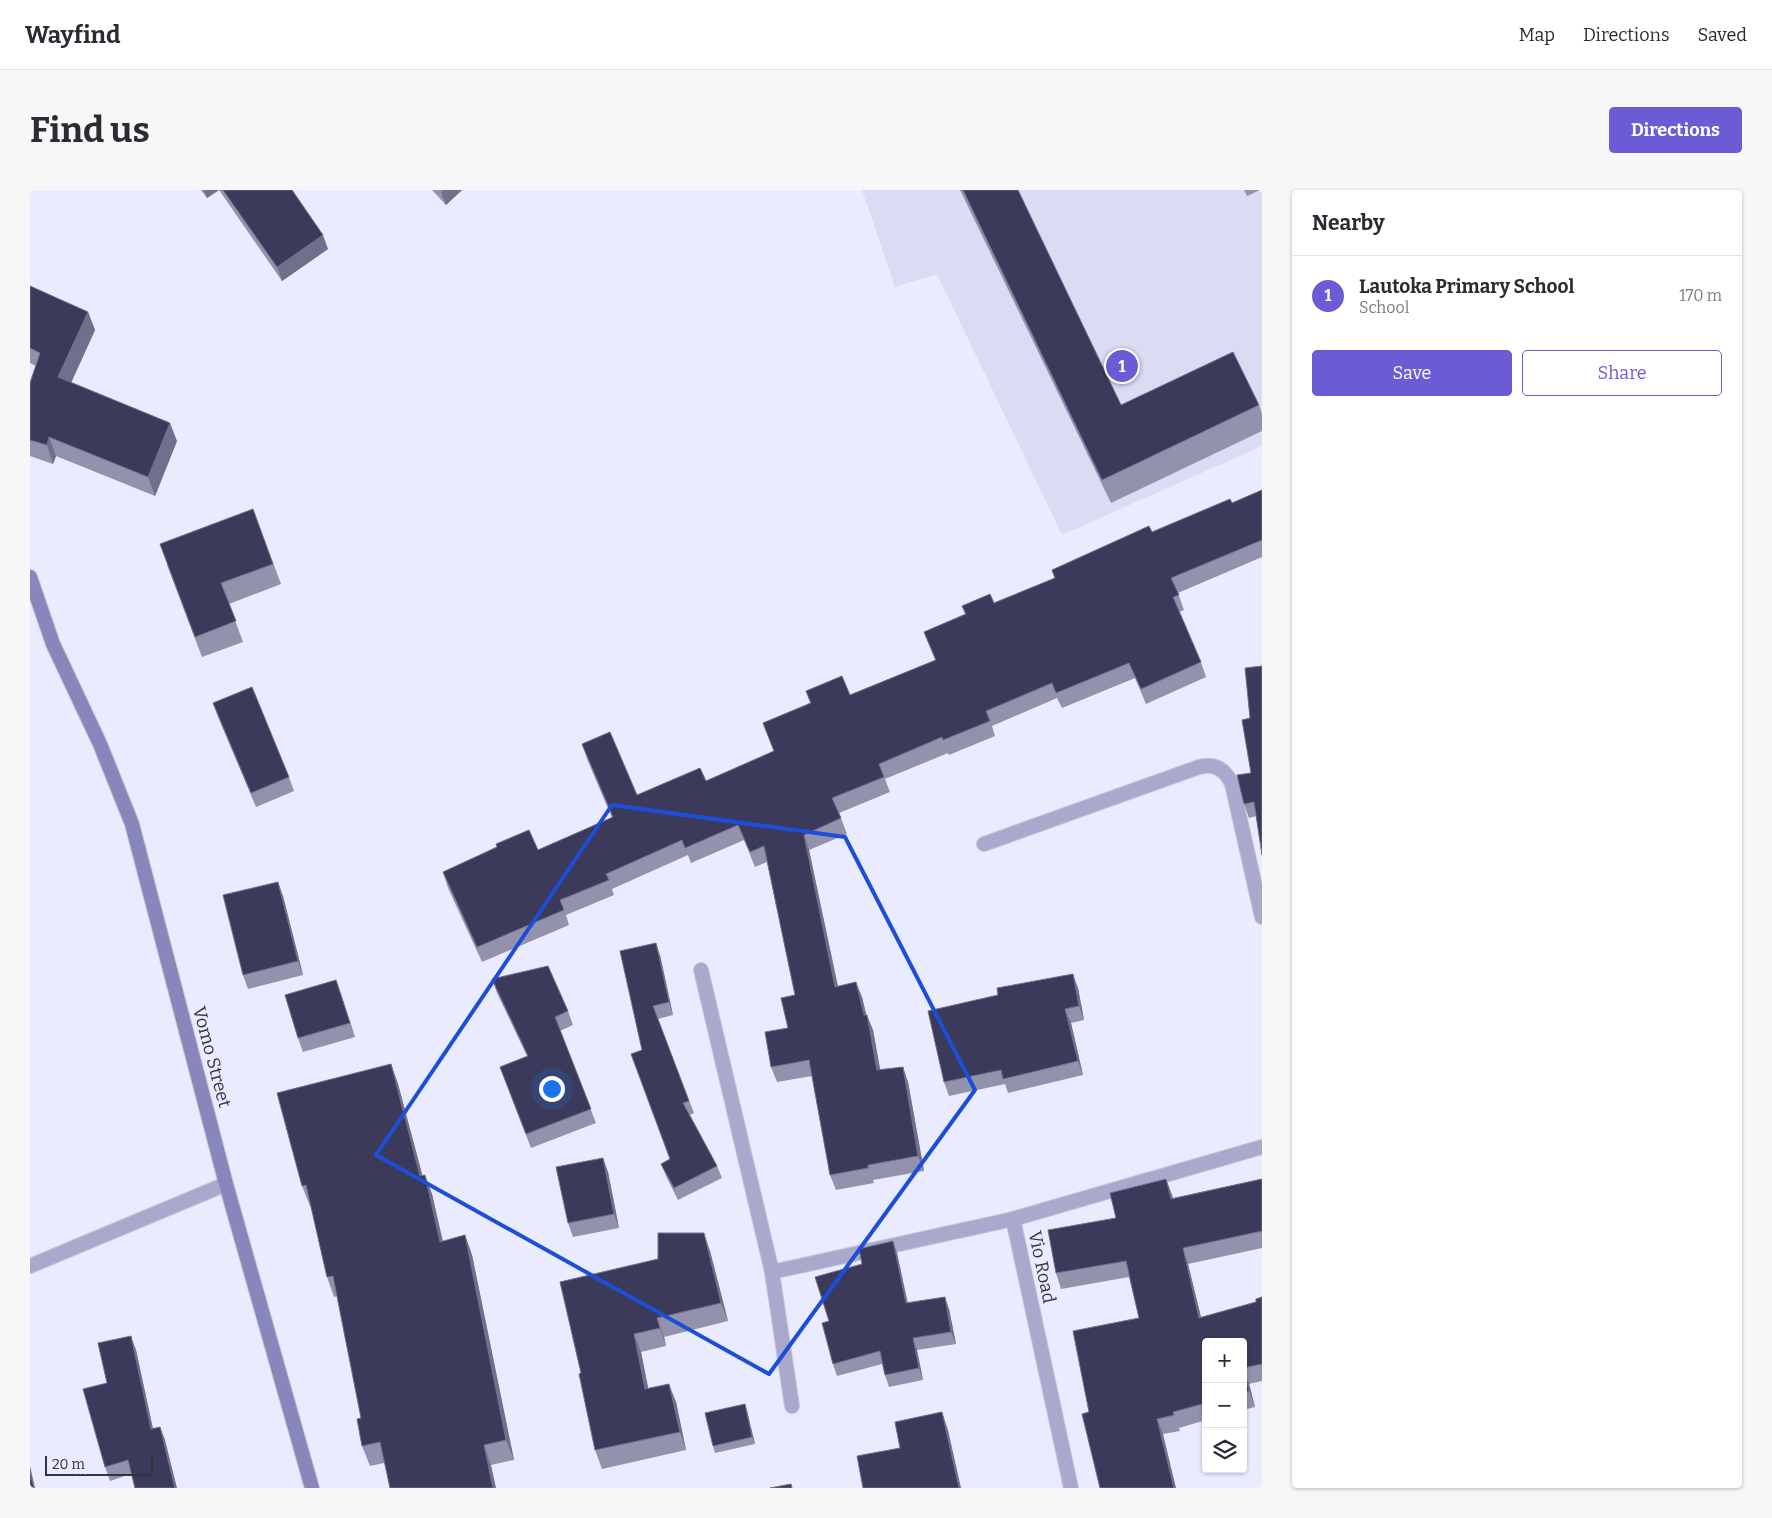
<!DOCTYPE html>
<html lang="en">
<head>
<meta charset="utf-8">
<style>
	:root { --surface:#fff; --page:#f7f7f7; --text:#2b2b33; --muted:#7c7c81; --line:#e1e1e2; --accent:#6b5cd5 }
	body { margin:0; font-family:Bitter,serif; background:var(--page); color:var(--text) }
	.controls { position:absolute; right:15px; bottom:15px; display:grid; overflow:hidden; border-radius:5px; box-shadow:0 1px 4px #0004 }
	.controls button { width:45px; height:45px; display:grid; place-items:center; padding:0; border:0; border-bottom:1px solid var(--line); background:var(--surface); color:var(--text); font:25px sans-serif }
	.scale { position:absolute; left:15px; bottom:12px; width:108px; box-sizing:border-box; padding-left:5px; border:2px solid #33343d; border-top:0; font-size:14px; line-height:18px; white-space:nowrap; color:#33343d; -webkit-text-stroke:4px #eaebfe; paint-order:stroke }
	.you { position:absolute; left:521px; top:898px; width:18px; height:18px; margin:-12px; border:4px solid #fff; border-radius:50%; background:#1a73e8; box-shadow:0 0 0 8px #1a73e833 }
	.badge { display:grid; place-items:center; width:32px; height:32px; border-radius:50%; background:var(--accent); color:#fff; font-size:16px; font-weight:700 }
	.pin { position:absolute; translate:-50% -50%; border:2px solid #fff; box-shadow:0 1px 5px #0006 }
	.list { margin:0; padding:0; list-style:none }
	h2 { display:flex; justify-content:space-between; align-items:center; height:65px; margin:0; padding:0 20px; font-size:21px }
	h2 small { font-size:16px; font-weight:400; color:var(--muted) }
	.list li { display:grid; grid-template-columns:32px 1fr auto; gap:15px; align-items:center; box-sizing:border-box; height:80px; padding:0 20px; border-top:1px solid var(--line) }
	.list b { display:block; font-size:19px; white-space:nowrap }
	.list p { margin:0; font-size:16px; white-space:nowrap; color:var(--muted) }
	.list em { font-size:16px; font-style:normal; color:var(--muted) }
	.actions { display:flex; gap:10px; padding:15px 20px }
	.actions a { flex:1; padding:11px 0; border:1px solid var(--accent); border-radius:5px; text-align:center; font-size:18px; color:var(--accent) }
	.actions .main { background:var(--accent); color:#fff }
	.icon { flex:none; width:28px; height:28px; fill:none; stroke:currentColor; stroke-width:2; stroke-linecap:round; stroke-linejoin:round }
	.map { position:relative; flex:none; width:1232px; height:1298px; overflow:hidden; border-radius:5px }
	header { display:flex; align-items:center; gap:30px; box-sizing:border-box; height:70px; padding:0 25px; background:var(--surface); border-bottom:1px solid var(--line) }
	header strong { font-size:24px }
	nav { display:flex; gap:28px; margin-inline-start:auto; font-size:18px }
	.intro { display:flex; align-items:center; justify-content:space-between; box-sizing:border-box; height:120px; padding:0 30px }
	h1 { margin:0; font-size:35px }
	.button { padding:12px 22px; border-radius:5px; background:var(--accent); color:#fff; font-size:18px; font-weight:700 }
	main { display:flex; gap:30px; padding:0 30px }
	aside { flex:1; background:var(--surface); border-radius:5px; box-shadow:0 1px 4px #0004 }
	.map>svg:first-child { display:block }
</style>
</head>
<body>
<header>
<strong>Wayfind</strong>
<nav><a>Map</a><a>Directions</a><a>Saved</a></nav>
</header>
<div class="intro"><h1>Find us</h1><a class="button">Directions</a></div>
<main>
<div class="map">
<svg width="1232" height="1298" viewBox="0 0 1232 1298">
	<rect width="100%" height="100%" fill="#eaebfe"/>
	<path fill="#dbdcf3" d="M 832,0 L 1232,0 L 1232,256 L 1032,345 L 907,84 L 865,97 Z"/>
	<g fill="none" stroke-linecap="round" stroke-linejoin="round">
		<defs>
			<path id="service" d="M 954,654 L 1169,577 C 1185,573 1195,579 1202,594 L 1232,727"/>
			<g id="minor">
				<path d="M 671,780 L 742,1082 L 762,1216"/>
				<path d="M 0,1076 L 196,994"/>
				<path d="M 742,1082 L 983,1029"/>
				<path d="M 1041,1298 L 983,1029 L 1232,957"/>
			</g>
			<path id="secondary" d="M 0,387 L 23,454 L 70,554 L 102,634 L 196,994 L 282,1298"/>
		</defs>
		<use href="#service" stroke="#c5c6d7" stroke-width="16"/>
		<use href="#minor" stroke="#c5c6d7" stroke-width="16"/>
		<use href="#secondary" stroke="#c5c6d7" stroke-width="16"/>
		<use href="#service" stroke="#a8a9cd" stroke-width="14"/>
		<use href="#minor" stroke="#a8a9cd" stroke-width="14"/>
		<use href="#secondary" stroke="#8787bc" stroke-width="14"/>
	</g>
	<g fill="#9292ac">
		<path d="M 171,0 L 262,0 L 298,59 L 252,91 L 189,0 L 177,8 Z"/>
		<path d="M 402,0 L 432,0 L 416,15 Z"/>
		<path d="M 930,0 L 988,0 L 1091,215 L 1229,215 L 1232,224 L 1232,241 L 1081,313 Z"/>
		<path d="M 1214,0 L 1230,0 L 1217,6 Z"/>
		<path d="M 0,96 L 58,122 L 65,140 L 41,193 L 147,251 L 125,306 L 26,266 L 23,274 L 0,266 L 0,193 L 6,176 L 0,173 Z"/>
		<path d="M 1232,300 L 1232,367 L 1148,403 L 1154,420 L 1149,422 L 1171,472 L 1176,487 L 1116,514 L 1105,488 L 1032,518 L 1027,508 L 962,536 L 965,546 L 919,565 L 918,563 L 855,589 L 860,602 L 809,623 L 817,644 L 779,660 L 808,796 L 832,807 L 836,825 L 843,840 L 850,880 L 878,892 L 894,981 L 843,990 L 844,993 L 806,1000 L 800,985 L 782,886 L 747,892 L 741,877 L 758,838 L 765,805 L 737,672 L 725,677 L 714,650 L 661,673 L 658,665 L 582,699 L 584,705 L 536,725 L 539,735 L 452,772 L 418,698 L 413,682 L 508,660 L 582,628 L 557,569 L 552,554 L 607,605 L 676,591 L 744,561 L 733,533 L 780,513 L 776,501 L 820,505 L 905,470 L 894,442 L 935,424 L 932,416 L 964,413 L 1025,388 L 1022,380 L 1202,313 Z"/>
		<path d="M 223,319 L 251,394 L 199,414 L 213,452 L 172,467 L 137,375 Z"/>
		<path d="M 183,513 L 259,587 L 264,601 L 226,617 L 188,527 Z"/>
		<path d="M 1220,528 L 1226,626 L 1219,628 L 1214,614 L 1221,583 Z"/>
		<path d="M 253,706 L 273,785 L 218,799 L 213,785 Z"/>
		<path d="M 630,765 L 643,825 L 628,829 L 664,923 L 660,925 L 687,976 L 692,988 L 648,1010 L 636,986 L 631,974 L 640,969 L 612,860 Z"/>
		<path d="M 462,789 L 538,821 L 543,835 L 530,841 L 566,933 L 501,958 L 470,877 L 497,866 L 467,803 Z"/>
		<path d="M 306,790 L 325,847 L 273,862 L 268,848 Z"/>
		<path d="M 1048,798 L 1054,830 L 1041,833 L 1053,885 L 978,903 L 975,894 L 919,906 L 914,892 Z"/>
		<path d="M 361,874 L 368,894 L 392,985 L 402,1004 L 413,1051 L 435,1045 L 442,1065 L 484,1270 L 461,1275 L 354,1273 L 340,1276 L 332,1256 L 331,1228 L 307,1106 L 304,1107 L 297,1087 L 281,1016 L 280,1016 L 272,996 Z"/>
		<path d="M 578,982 L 589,1038 L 543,1047 L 538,1033 Z"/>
		<path d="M 1136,989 L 1143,1008 L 1232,989 L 1232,1058 L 1158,1074 L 1171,1127 L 1226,1112 L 1232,1107 L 1232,1191 L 1219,1194 L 1225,1217 L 1213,1220 L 1213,1152 L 1176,1152 L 1176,1230 L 1149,1238 L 1150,1241 L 1133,1244 L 1059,1222 L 1109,1128 L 1099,1087 L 1031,1099 L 1026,1083 L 1086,1028 Z"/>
		<path d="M 680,1061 L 698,1131 L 634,1147 L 636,1156 L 611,1162 L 618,1198 L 646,1212 L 656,1260 L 572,1279 L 565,1260 L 551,1183 Z"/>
		<path d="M 867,1063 L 878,1113 L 919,1119 L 926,1154 L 887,1160 L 893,1190 L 859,1197 L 855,1185 L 852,1174 L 807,1186 L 803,1174 Z"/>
		<path d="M 106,1160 L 123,1239 L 130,1237 L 135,1250 L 101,1284 L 80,1291 L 75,1277 L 77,1193 Z"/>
		<path d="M 717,1221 L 725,1254 L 685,1263 L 683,1256 Z"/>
	</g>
	<g fill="#706f8c">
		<path d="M 174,0 L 189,0 L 177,8 Z"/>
		<path d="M 414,0 L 432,0 L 416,15 L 411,2 Z"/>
		<path d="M 293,45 L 298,59 L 252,91 L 247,77 Z"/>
		<path d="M 58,122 L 65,140 L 35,206 L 28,187 Z"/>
		<path d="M 140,233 L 147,251 L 125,306 L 118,287 Z"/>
		<path d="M 19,247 L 26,266 L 23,274 L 17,255 Z"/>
		<path d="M 774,645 L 779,660 L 811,812 L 805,797 Z"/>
		<path d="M 248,692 L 253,706 L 273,785 L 268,771 Z"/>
		<path d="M 626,753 L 630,765 L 643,825 L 639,812 Z"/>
		<path d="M 1043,784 L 1048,798 L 1054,830 L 1049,816 Z"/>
		<path d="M 306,790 L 311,804 L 325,847 L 320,833 Z"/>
		<path d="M 826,792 L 832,807 L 840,840 L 834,825 Z"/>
		<path d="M 1035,819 L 1041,833 L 1053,885 L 1048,871 Z"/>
		<path d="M 837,825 L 843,840 L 853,895 L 847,880 Z"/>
		<path d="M 361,874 L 368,894 L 398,1006 L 390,986 Z"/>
		<path d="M 873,877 L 878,892 L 894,981 L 888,966 Z"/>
		<path d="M 573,968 L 578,982 L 589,1038 L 584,1024 Z"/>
		<path d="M 395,985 L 402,1004 L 417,1072 L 410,1052 Z"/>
		<path d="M 1136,989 L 1142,1005 L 1147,1025 L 1141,1009 Z"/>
		<path d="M 674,1043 L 680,1061 L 698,1131 L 691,1113 Z"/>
		<path d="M 435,1045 L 442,1065 L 484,1270 L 476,1250 Z"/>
		<path d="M 863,1051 L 867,1063 L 880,1126 L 876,1113 Z"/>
		<path d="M 1153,1058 L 1158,1074 L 1175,1144 L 1169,1128 Z"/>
		<path d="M 915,1107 L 919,1119 L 926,1154 L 921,1142 Z"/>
		<path d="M 627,1128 L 634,1147 L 636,1156 L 630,1138 Z"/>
		<path d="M 604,1144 L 611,1162 L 622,1217 L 615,1199 Z"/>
		<path d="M 101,1146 L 106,1160 L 126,1253 L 121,1239 Z"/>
		<path d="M 883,1148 L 887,1160 L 893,1190 L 889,1178 Z"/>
		<path d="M 1213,1179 L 1219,1194 L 1225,1217 L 1219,1201 Z"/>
		<path d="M 639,1194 L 646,1212 L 656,1260 L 650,1242 Z"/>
		<path d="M 715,1214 L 717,1221 L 725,1254 L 722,1247 Z"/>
		<path d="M 912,1222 L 918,1240 L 931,1298 L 929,1298 Z"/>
		<path d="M 1127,1229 L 1133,1244 L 1146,1298 L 1144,1298 Z"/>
		<path d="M 130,1237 L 135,1250 L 147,1298 L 145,1298 Z"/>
		<path d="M 454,1255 L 461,1275 L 466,1298 L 463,1298 Z"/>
		<path d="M 0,1276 L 5,1298 L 4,1298 L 0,1282 Z"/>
	</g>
	<g fill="#3b3a5b" stroke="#706f8c">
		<path d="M 193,0 L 262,0 L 293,45 L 247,77 Z"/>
		<path d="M 933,0 L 988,0 L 1091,215 L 1203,162 L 1229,215 L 1072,290 Z"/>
		<path d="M 0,96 L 58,122 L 28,187 L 140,233 L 118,287 L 19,247 L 17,255 L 0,250 L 0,193 L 10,163 L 0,158 Z"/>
		<path d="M 1232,300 L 1232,350 L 1141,388 L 1149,405 L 1143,407 L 1171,472 L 1111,499 L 1099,473 L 1026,503 L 1022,493 L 956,521 L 960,531 L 913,550 L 912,547 L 849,574 L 854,587 L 802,608 L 811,628 L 774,645 L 805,797 L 826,792 L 834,825 L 837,825 L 847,880 L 873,877 L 888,966 L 838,975 L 838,978 L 800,985 L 779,870 L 741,877 L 735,842 L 758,838 L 751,808 L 765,805 L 734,656 L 720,662 L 708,635 L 655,658 L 652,650 L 576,684 L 579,690 L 530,710 L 534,720 L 447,757 L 413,682 L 467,657 L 466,654 L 499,640 L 508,660 L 583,627 L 552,554 L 580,542 L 607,605 L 670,578 L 676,591 L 744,561 L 733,533 L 781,513 L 776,501 L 812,486 L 820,505 L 906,470 L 894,442 L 936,424 L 932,416 L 960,404 L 964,413 L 1025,388 L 1022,380 L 1119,336 L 1122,342 L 1200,309 L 1202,313 Z"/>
		<path d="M 223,319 L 243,374 L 191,393 L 206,431 L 165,447 L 130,354 Z"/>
		<path d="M 1232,476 L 1232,665 L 1224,612 L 1214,614 L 1207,585 L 1221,583 L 1212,530 L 1220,528 L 1215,478 Z"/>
		<path d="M 222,497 L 259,587 L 221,603 L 183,513 Z"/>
		<path d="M 248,692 L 268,771 L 213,785 L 193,705 Z"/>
		<path d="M 626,753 L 639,812 L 623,816 L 659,911 L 653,913 L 687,976 L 644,998 L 631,974 L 640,969 L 601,864 L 612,860 L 590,761 Z"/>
		<path d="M 518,776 L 538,821 L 525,827 L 561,919 L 496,944 L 470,877 L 498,866 L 462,789 Z"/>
		<path d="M 1043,784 L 1049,816 L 1035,819 L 1048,871 L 973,889 L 971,880 L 914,892 L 898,821 L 968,805 L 967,798 Z"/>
		<path d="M 306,790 L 320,833 L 268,848 L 255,805 Z"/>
		<path d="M 361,874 L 390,986 L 395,985 L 410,1052 L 435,1045 L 476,1250 L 454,1255 L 463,1298 L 360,1298 L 350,1252 L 332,1256 L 327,1229 L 331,1228 L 303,1086 L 297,1087 L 276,995 L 272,996 L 247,903 Z"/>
		<path d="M 573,968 L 584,1024 L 538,1033 L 526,977 Z"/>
		<path d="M 1136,989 L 1141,1009 L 1232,989 L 1232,1041 L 1153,1058 L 1169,1128 L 1226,1112 L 1226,1109 L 1232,1107 L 1232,1174 L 1213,1178 L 1213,1152 L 1176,1152 L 1176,1213 L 1143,1222 L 1144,1225 L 1127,1229 L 1144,1298 L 1070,1298 L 1052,1224 L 1059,1222 L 1043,1141 L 1109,1128 L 1096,1071 L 1026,1083 L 1018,1040 L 1086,1028 L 1080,1003 Z"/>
		<path d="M 628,1043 L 674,1043 L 691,1113 L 627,1128 L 630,1138 L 604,1144 L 615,1199 L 639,1194 L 650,1242 L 565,1260 L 549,1184 L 551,1183 L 530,1092 L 628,1069 Z"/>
		<path d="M 863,1051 L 876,1113 L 915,1107 L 921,1142 L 883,1148 L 889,1178 L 855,1185 L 850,1161 L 803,1174 L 792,1133 L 799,1131 L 785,1087 L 832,1074 L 829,1059 Z"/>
		<path d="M 101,1146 L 121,1239 L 130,1237 L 145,1298 L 105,1298 L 98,1270 L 75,1277 L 53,1199 L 77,1193 L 68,1153 Z"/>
		<path d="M 1213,1179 L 1219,1201 L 1213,1202 Z"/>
		<path d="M 715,1214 L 722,1247 L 683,1256 L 675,1223 Z"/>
		<path d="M 912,1222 L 929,1298 L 833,1298 L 827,1266 L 870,1258 L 865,1232 Z"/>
		<path d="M 0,1282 L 4,1298 L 0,1298 Z"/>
		<path d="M 761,1294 L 762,1298 L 740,1298 Z"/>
	</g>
	<path fill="none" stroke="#1d4ed8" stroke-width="4" stroke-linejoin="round" d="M 582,615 L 815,647 L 945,900 L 739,1184 L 346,965 Z"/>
	<g text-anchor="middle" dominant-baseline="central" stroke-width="5" stroke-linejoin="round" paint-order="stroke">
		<g font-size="18" fill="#33343d" stroke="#eaebfe">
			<text transform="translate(182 867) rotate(75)">Vomo Street</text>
			<text transform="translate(1012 1077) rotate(78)">Vio Road</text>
		</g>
	</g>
</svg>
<div class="controls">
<button>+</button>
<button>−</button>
<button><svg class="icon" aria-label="layers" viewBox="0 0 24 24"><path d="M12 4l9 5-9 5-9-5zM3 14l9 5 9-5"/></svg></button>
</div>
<div class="scale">20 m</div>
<div class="you"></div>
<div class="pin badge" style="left:1092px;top:176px">1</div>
</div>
<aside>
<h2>Nearby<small></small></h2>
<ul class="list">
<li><span class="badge">1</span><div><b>Lautoka Primary School</b><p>School</p></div><em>170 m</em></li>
</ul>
<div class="actions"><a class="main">Save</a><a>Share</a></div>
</aside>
</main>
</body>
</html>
